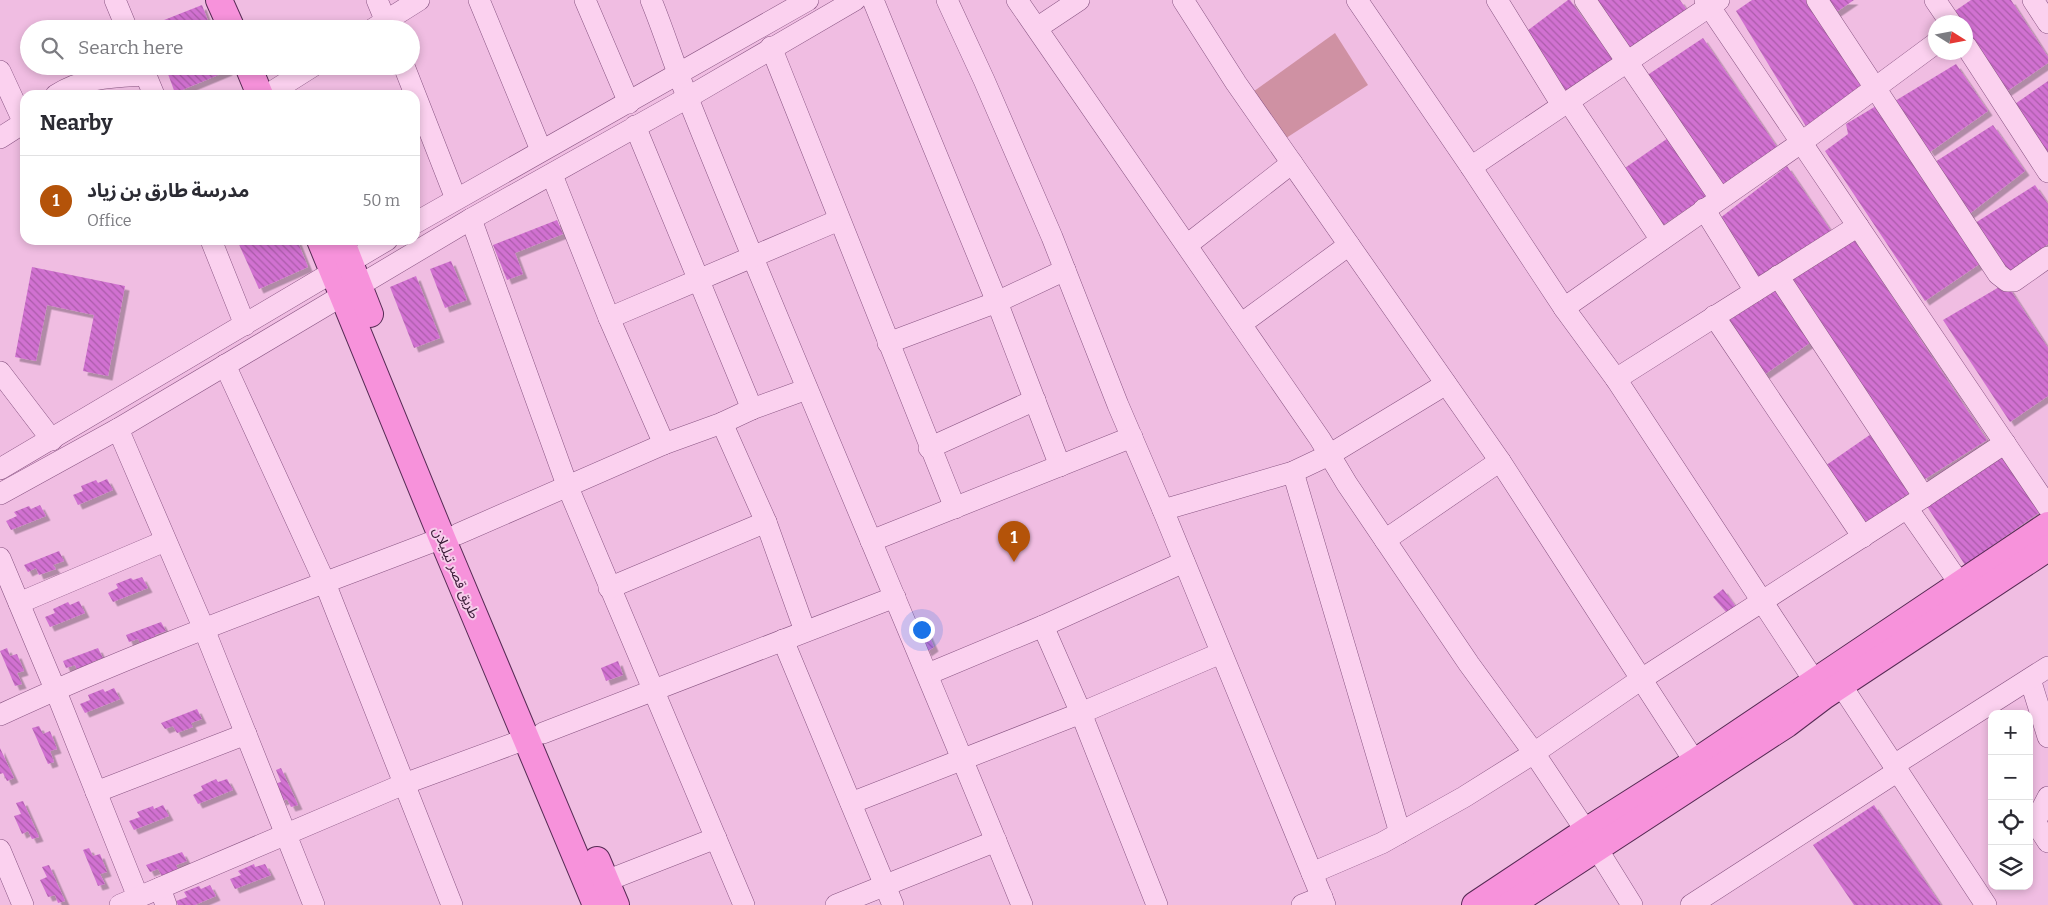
<!DOCTYPE html>
<html lang="en">
<head>
<meta charset="utf-8">
<style>
	:root { --surface:#fff; --page:#f2f2f3; --text:#2b2b33; --muted:#7c7c81; --line:#e1e1e2; --accent:#b45309 }
	body { margin:0; font-family:Bitter,"Noto Sans Arabic",serif; background:var(--page); color:var(--text) }
	.controls { position:absolute; right:15px; bottom:15px; display:grid; overflow:hidden; border-radius:10px; box-shadow:0 2px 8px #0003 }
	.controls button { width:45px; height:45px; display:grid; place-items:center; padding:0; border:0; border-bottom:1px solid var(--line); background:var(--surface); color:var(--text); font:25px sans-serif }
	.compass { position:absolute; left:1928px; top:15px; width:45px; height:45px; border-radius:50%; background:var(--surface); box-shadow:0 2px 8px #0003; rotate:101deg }
	.you { position:absolute; left:921px; top:629px; width:18px; height:18px; margin:-12px; border:4px solid #fff; border-radius:50%; background:#1a73e8; box-shadow:0 0 0 8px #1a73e833 }
	.badge { display:grid; place-items:center; width:32px; height:32px; border-radius:50%; background:var(--accent); color:#fff; font-size:16px; font-weight:700 }
	.pin { position:absolute; translate:-50% -41px; filter:drop-shadow(0 1px 2px #0008) }
	.pin::after { content:''; position:absolute; top:26px; width:18px; height:15px; background:inherit; clip-path:polygon(0 0,100% 0,50% 100%) }
	.list { margin:0; padding:0; list-style:none }
	h2 { display:flex; justify-content:space-between; align-items:center; height:65px; margin:0; padding:0 20px; font-size:21px }
	h2 small { font-size:16px; font-weight:400; color:var(--muted) }
	.list li { display:grid; grid-template-columns:32px 1fr auto; gap:15px; align-items:center; box-sizing:border-box; height:90px; padding:0 20px; border-top:1px solid var(--line) }
	.list b { display:block; font-size:19px; white-space:nowrap }
	.list p { margin:0; font-size:16px; white-space:nowrap; color:var(--muted) }
	.list em { font-size:16px; font-style:normal; color:var(--muted) }
	.icon { flex:none; width:28px; height:28px; fill:none; stroke:currentColor; stroke-width:2; stroke-linecap:round; stroke-linejoin:round }
	.map { position:relative; flex:none; width:2048px; height:905px; overflow:hidden }
	.search { position:absolute; background:var(--surface); box-shadow:0 2px 8px #0003; left:20px; top:20px; width:400px; height:55px; display:flex; align-items:center; gap:12px; box-sizing:border-box; padding:0 18px; border-radius:28px; color:var(--muted); font-size:19px }
	.panel { position:absolute; background:var(--surface); box-shadow:0 2px 8px #0003; left:20px; top:90px; width:400px; height:155px; border-radius:15px }
	.map>svg:first-child { display:block }
</style>
</head>
<body>
<div class="map">
<svg width="2048" height="905" viewBox="0 0 2048 905">
	<defs>
		<pattern id="building-back-hatch" width="6" height="6" patternUnits="userSpaceOnUse" patternTransform="scale(1.25)"><rect width="6" height="6" fill="#d171d1"/><path d="M-1 5l2 2M0 0l6 6M5-1l2 2" fill="none" stroke="#ab5caa"/></pattern>
		<filter id="shadow"><feDropShadow dx="4.5" dy="4.5" stdDeviation="0" flood-color="#0004"/></filter>
	</defs>
	<rect width="100%" height="100%" fill="#f0bde2"/>
	<path fill="#cf91a3" d="M 1335,33 L 1368,85 L 1280,142 L 1250,94 Z"/>
	<g fill="url(#building-back-hatch)" filter="url(#shadow)">
		<path d="M 1568,0 L 1570,0 L 1615,62 L 1563,96 L 1523,34 Z"/>
		<path d="M 1595,0 L 1680,0 L 1689,13 L 1630,52 Z"/>
		<path d="M 1752,0 L 1811,0 L 1869,85 L 1807,128 L 1736,11 Z"/>
		<path d="M 1825,0 L 1854,0 L 1835,13 Z"/>
		<path d="M 1971,0 L 2011,0 L 2048,57 L 2048,63 L 2003,94 L 1966,39 L 1966,22 L 1954,22 L 1949,15 Z"/>
		<path d="M 202,5 L 211,29 L 150,29 L 149,26 Z"/>
		<path d="M 1703,38 L 1779,150 L 1719,190 L 1646,76 Z"/>
		<path d="M 1956,64 L 1988,111 L 1930,152 L 1895,101 Z"/>
		<path d="M 165,66 L 227,66 L 228,71 L 175,93 Z"/>
		<path d="M 2048,81 L 2048,157 L 2012,106 Z"/>
		<path d="M 1876,106 L 1984,261 L 1925,301 L 1825,151 L 1848,134 L 1846,124 Z"/>
		<path d="M 1993,125 L 2025,171 L 1968,215 L 1935,162 Z"/>
		<path d="M 1671,136 L 1708,195 L 1660,227 L 1622,170 Z"/>
		<path d="M 1787,166 L 1831,231 L 1755,282 L 1715,222 Z"/>
		<path d="M 2035,185 L 2048,204 L 2048,244 L 2009,275 L 1975,223 Z"/>
		<path d="M 557,220 L 563,234 L 515,253 L 523,274 L 507,280 L 493,245 Z"/>
		<path d="M 1854,239 L 1987,440 L 1925,479 L 1788,276 Z"/>
		<path d="M 237,240 L 297,240 L 308,267 L 259,289 Z"/>
		<path d="M 451,261 L 467,300 L 445,308 L 430,269 Z"/>
		<path d="M 32,267 L 125,286 L 108,376 L 83,371 L 94,315 L 47,305 L 36,361 L 15,357 Z"/>
		<path d="M 416,276 L 440,338 L 414,348 L 390,287 Z"/>
		<path d="M 2006,283 L 2048,348 L 2048,396 L 2010,422 L 1943,320 Z"/>
		<path d="M 1772,285 L 1811,342 L 1764,375 L 1724,317 Z"/>
		<path d="M 1874,432 L 1912,491 L 1865,525 L 1822,468 Z"/>
		<path d="M 2001,455 L 2040,512 L 1965,565 L 1926,505 Z"/>
		<path d="M 107,479 L 113,490 L 78,505 L 73,495 L 83,491 L 81,486 L 96,480 L 98,483 Z"/>
		<path d="M 40,505 L 46,516 L 11,530 L 6,521 L 17,516 L 14,512 L 29,506 L 31,509 Z"/>
		<path d="M 59,551 L 64,561 L 53,565 L 56,569 L 39,575 L 36,568 L 28,572 L 24,565 Z"/>
		<path d="M 142,577 L 148,588 L 113,602 L 108,593 L 118,588 L 116,584 L 131,578 L 133,580 Z"/>
		<path d="M 1723,589 L 1736,607 L 1727,613 L 1713,597 Z"/>
		<path d="M 79,601 L 85,613 L 50,627 L 45,617 L 55,613 L 53,609 L 68,602 L 70,605 Z"/>
		<path d="M 161,622 L 166,631 L 155,635 L 157,639 L 141,645 L 138,639 L 129,642 L 126,635 Z"/>
		<path d="M 926,629 L 934,647 L 927,652 L 918,634 Z"/>
		<path d="M 7,648 L 10,656 L 17,654 L 24,671 L 17,673 L 22,684 L 15,686 L 0,651 Z"/>
		<path d="M 98,648 L 103,658 L 92,662 L 95,666 L 78,672 L 75,665 L 66,668 L 63,661 Z"/>
		<path d="M 618,661 L 623,675 L 606,681 L 601,668 Z"/>
		<path d="M 114,688 L 120,699 L 85,713 L 80,704 L 90,700 L 88,695 L 103,689 L 105,692 Z"/>
		<path d="M 197,709 L 202,719 L 191,723 L 193,727 L 177,733 L 173,726 L 165,729 L 161,723 Z"/>
		<path d="M 39,726 L 43,734 L 50,731 L 57,749 L 50,751 L 54,762 L 48,764 L 32,728 Z"/>
		<path d="M 0,748 L 14,778 L 7,781 L 3,773 L 0,774 Z"/>
		<path d="M 281,768 L 298,805 L 291,807 L 287,799 L 282,801 L 274,784 L 281,782 L 276,770 Z"/>
		<path d="M 216,779 L 218,782 L 227,779 L 233,790 L 198,804 L 193,795 L 203,790 L 201,786 Z"/>
		<path d="M 23,801 L 39,837 L 32,839 L 28,831 L 22,834 L 14,816 L 21,814 L 16,803 Z"/>
		<path d="M 163,805 L 169,816 L 134,830 L 129,821 L 140,817 L 137,812 L 153,806 L 154,809 Z"/>
		<path d="M 1874,805 L 1941,905 L 1854,905 L 1813,845 Z"/>
		<path d="M 89,848 L 93,856 L 100,854 L 107,872 L 100,874 L 105,884 L 98,886 L 83,850 Z"/>
		<path d="M 182,852 L 187,861 L 176,865 L 178,869 L 162,876 L 158,869 L 150,872 L 146,865 Z"/>
		<path d="M 254,864 L 255,867 L 265,864 L 271,875 L 235,889 L 230,879 L 241,875 L 238,871 Z"/>
		<path d="M 49,865 L 65,901 L 58,903 L 55,895 L 48,897 L 40,880 L 47,877 L 42,867 Z"/>
		<path d="M 210,885 L 216,896 L 195,905 L 178,905 L 176,901 L 187,897 L 184,892 L 199,886 L 201,889 Z"/>
	</g>
	<g fill="none" stroke-linecap="round" stroke-linejoin="round">
		<defs>
			<g id="minor">
				<path d="M 115,0 L 127,29"/>
				<path d="M 377,0 L 389,29"/>
				<path d="M 479,0 L 541,150"/>
				<path d="M 585,0 L 629,103"/>
				<path d="M 651,0 C 665,34 675,68 689,101 C 797,370 913,636 1022,905"/>
				<path d="M 873,0 L 997,302 L 1060,466"/>
				<path d="M 947,0 L 984,80 L 1052,237 L 1118,405 L 1163,510 L 1325,905"/>
				<path d="M 1017,0 L 1320,439 L 1347,484 L 1469,664 L 1534,753 L 1586,831 L 1632,905"/>
				<path d="M 1183,0 L 1236,83 L 1500,461 L 1695,762"/>
				<path d="M 1357,0 L 1471,167 L 1564,308 L 1616,379 L 1823,694"/>
				<path d="M 1497,0 L 1562,105"/>
				<path d="M 1585,0 L 1720,198"/>
				<path d="M 1705,0 L 2048,507"/>
				<path d="M 1817,0 L 1998,274 L 2007,281 L 2014,281 L 2048,257"/>
				<path d="M 1935,0 L 1950,22"/>
				<path d="M 2033,0 L 2048,23"/>
				<path d="M 1037,28 L 1079,0"/>
				<path d="M 373,29 L 419,0"/>
				<path d="M 1966,46 L 2048,172"/>
				<path d="M 771,47 L 955,508"/>
				<path d="M 142,66 L 154,95"/>
				<path d="M 404,66 L 456,199"/>
				<path d="M 0,71 L 24,123"/>
				<path d="M 275,90 L 313,66"/>
				<path d="M 56,95 C 84,77 114,77 146,75"/>
				<path d="M 1568,101 L 1661,240"/>
				<path d="M 635,126 L 752,409"/>
				<path d="M 0,138 L 25,122"/>
				<path d="M 1471,167 L 1719,0"/>
				<path d="M 552,175 L 609,318 L 664,444"/>
				<path d="M 1704,209 L 1755,291"/>
				<path d="M 471,219 L 567,485 L 744,905"/>
				<path d="M 415,223 L 808,0"/>
				<path d="M 211,240 L 245,325"/>
				<path d="M 1187,245 L 1292,163"/>
				<path d="M 1778,276 L 1924,497"/>
				<path d="M 1564,308 L 1802,142 L 1936,43"/>
				<path d="M 1714,316 L 1863,537"/>
				<path d="M 609,318 L 839,220"/>
				<path d="M 1241,324 L 1349,245"/>
				<path d="M 888,343 L 997,302 L 1065,270"/>
				<path d="M 225,365 L 325,583 L 452,905"/>
				<path d="M 0,372 L 52,440"/>
				<path d="M 1616,379 L 1858,226"/>
				<path d="M 722,423 L 766,522 L 805,631"/>
				<path d="M 118,429 L 204,629 L 314,905"/>
				<path d="M 929,448 L 1035,400"/>
				<path d="M 0,469 L 387,240"/>
				<path d="M 1293,472 L 1400,833"/>
				<path d="M 0,494 L 118,429 L 471,219 L 687,98 L 855,0"/>
				<path d="M 1907,508 L 1960,584"/>
				<path d="M 1163,510 L 1293,472 L 1329,455 L 1446,384"/>
				<path d="M 458,534 L 664,444 L 722,423 L 752,409 L 807,389"/>
				<path d="M 1385,540 L 1500,461"/>
				<path d="M 871,541 L 1132,437"/>
				<path d="M 0,558 L 55,689 L 138,897"/>
				<path d="M 609,588 L 766,522"/>
				<path d="M 19,603 L 165,541"/>
				<path d="M 1043,626 L 1081,713 L 1157,905"/>
				<path d="M 783,640 L 893,905"/>
				<path d="M 928,674 L 1043,626 L 1184,562"/>
				<path d="M 2030,679 L 2048,737"/>
				<path d="M 1841,685 L 1986,905"/>
				<path d="M 0,715 C 144,648 294,595 442,538"/>
				<path d="M 543,733 L 895,597"/>
				<path d="M 1894,765 L 2048,667"/>
				<path d="M 96,792 L 246,734"/>
				<path d="M 2048,797 L 2035,822 L 2048,842"/>
				<path d="M 851,803 L 1081,713 L 1221,653"/>
				<path d="M 0,850 L 23,905"/>
				<path d="M 1312,873 L 1382,843 L 1464,797 L 1534,753 L 1640,680 L 1907,508 L 2005,443"/>
				<path d="M 606,881 L 716,838"/>
				<path d="M 160,888 L 166,905"/>
				<path d="M 120,905 L 404,784 L 526,739"/>
				<path d="M 836,905 L 996,841"/>
				<path d="M 1302,905 L 1322,897"/>
				<path d="M 1691,905 L 1898,771"/>
			</g>
			<g id="major">
				<path d="M 219,0 L 232,29"/>
				<path d="M 248,66 L 260,95"/>
				<path d="M 320,240 L 442,538 L 596,905"/>
				<path d="M 341,240 L 370,314"/>
				<path d="M 597,860 L 616,905"/>
				<path d="M 1475,905 L 1586,831 L 1695,762 L 2048,525"/>
				<path d="M 1510,905 L 1787,724 L 1824,696 L 2048,548"/>
			</g>
		</defs>
		<use href="#minor" stroke="#895583" stroke-width="22"/>
		<use href="#major" stroke="#562a54" stroke-width="28"/>
		<use href="#minor" stroke="#fbd1ef" stroke-width="21"/>
		<use href="#major" stroke="#f792db" stroke-width="26"/>
	</g>
	<g text-anchor="middle" dominant-baseline="central" stroke-width="4" stroke-linejoin="round" paint-order="stroke">
		<g font-size="14" fill="#381b36" stroke="#f7cdeb">
			<text transform="translate(456 573) rotate(67)">طريق قصر تيليلان</text>
		</g>
	</g>
</svg>
<div class="controls">
<button>+</button>
<button>−</button>
<button><svg class="icon" aria-label="locate" viewBox="0 0 24 24"><circle cx="12" cy="12" r="6"/><path d="M12 2v4M12 18v4M2 12h4M18 12h4"/></svg></button>
<button><svg class="icon" aria-label="layers" viewBox="0 0 24 24"><path d="M12 4l9 5-9 5-9-5zM3 14l9 5 9-5"/></svg></button>
</div>
<svg class="compass" viewBox="-18 -18 36 36"><path d="M0-13l5 13h-10z" fill="#e53935"/><path d="M0 13l5-13h-10z" fill="#7c7c81"/></svg>
<div class="you"></div>
<div class="pin badge" style="left:1014px;top:562px">1</div>
<div class="search"><svg class="icon" aria-label="search" viewBox="0 0 24 24"><circle cx="10" cy="10" r="6"/><path d="M15 15l6 6"/></svg>Search here</div>
<section class="panel">
<h2>Nearby<small></small></h2>
<ul class="list">
<li><span class="badge">1</span><div><b>مدرسة طارق بن زياد</b><p>Office</p></div><em>50 m</em></li>
</ul>
</section>
</div>
</body>
</html>
